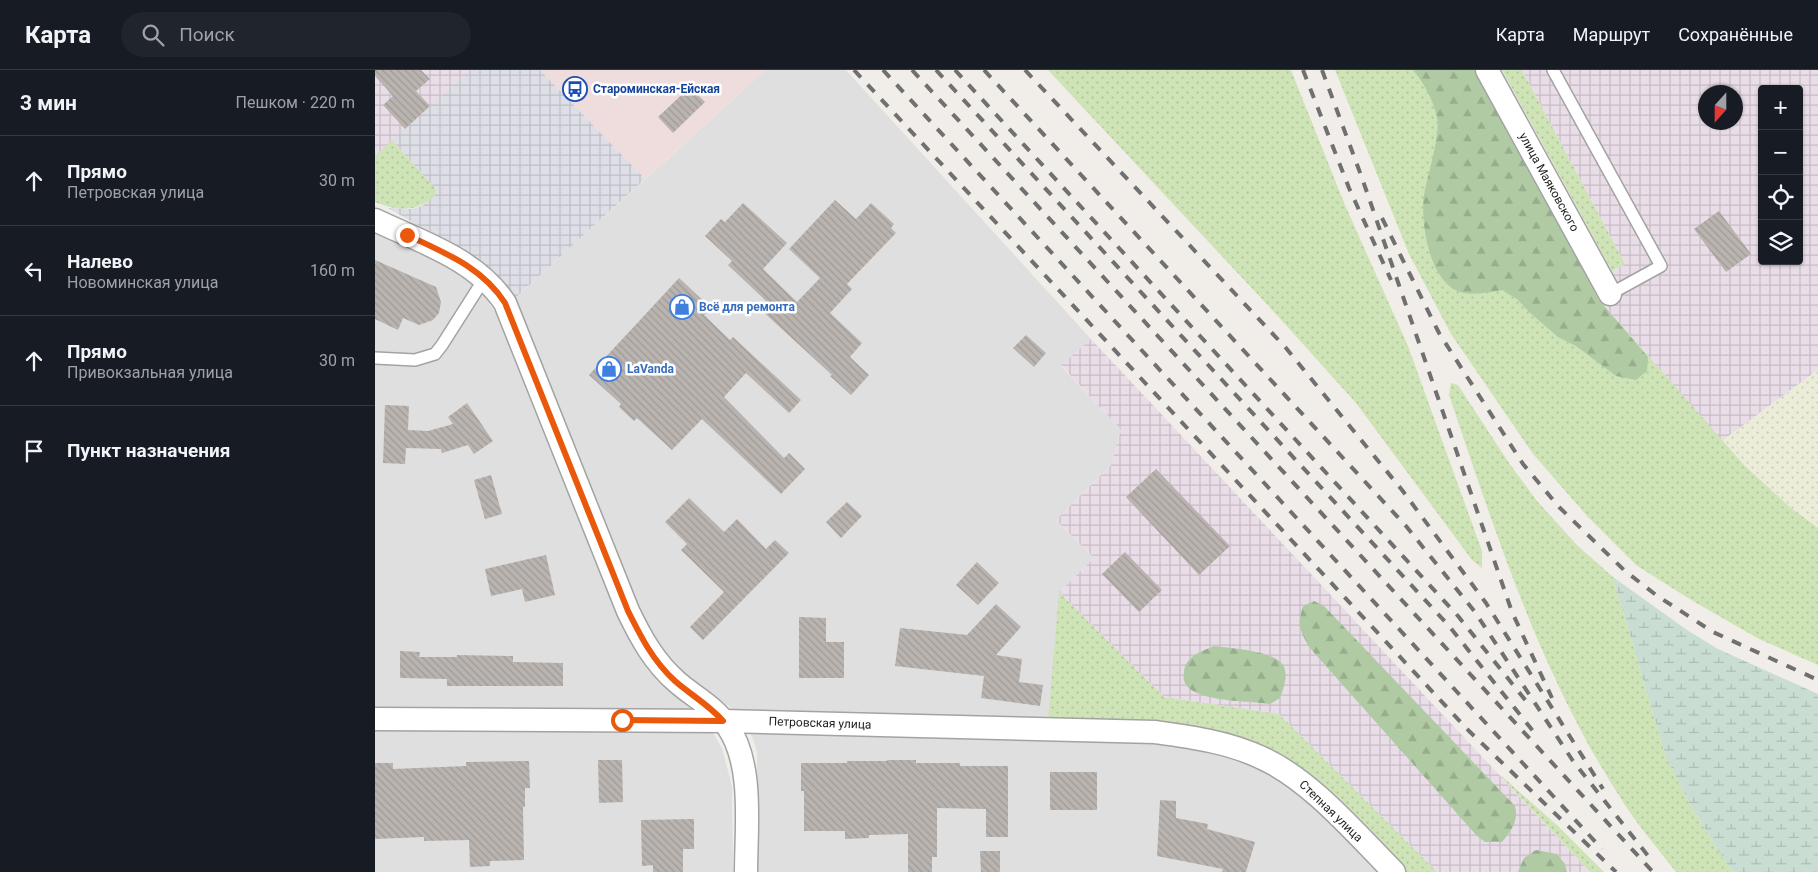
<!DOCTYPE html>
<html lang="ru">
<head>
<meta charset="utf-8">
<style>
	:root { --surface:#171b24; --page:#20242c; --text:#f1f3f6; --muted:#9ea1a6; --line:#363941 }
	body { margin:0; font-family:Roboto,sans-serif; background:var(--page); color:var(--text) }
	.controls { position:absolute; right:15px; top:15px; display:grid; overflow:hidden; border-radius:5px; box-shadow:0 1px 4px #0004 }
	.controls button { width:45px; height:45px; display:grid; place-items:center; padding:0; border:0; border-bottom:1px solid var(--line); background:var(--surface); color:var(--text); font:25px sans-serif }
	.compass { position:absolute; left:1323px; top:15px; width:45px; height:45px; border-radius:50%; background:var(--surface); box-shadow:0 1px 4px #0004; rotate:201deg }
	.stop { position:absolute; width:15px; height:15px; margin:-11px; border:4px solid #ea580c; border-radius:50%; background:#fff }
	.stop.end { background:#ea580c; border-color:#fff; box-shadow:0 1px 5px #0008 }
	.list { margin:0; padding:0; list-style:none }
	h2 { display:flex; justify-content:space-between; align-items:center; height:65px; margin:0; padding:0 20px; font-size:21px }
	h2 small { font-size:16px; font-weight:400; color:var(--muted) }
	.list li { display:grid; grid-template-columns:32px 1fr auto; gap:15px; align-items:center; box-sizing:border-box; height:90px; padding:0 20px; border-top:1px solid var(--line) }
	.list b { display:block; font-size:19px; white-space:nowrap }
	.list p { margin:0; font-size:16px; white-space:nowrap; color:var(--muted) }
	.list em { font-size:16px; font-style:normal; color:var(--muted) }
	.icon { flex:none; width:28px; height:28px; fill:none; stroke:currentColor; stroke-width:2; stroke-linecap:round; stroke-linejoin:round }
	.map { position:relative; flex:none; width:1443px; height:802px; overflow:hidden }
	header { display:flex; align-items:center; gap:30px; box-sizing:border-box; height:70px; padding:0 25px; background:var(--surface); border-bottom:1px solid var(--line) }
	header strong { font-size:24px }
	nav { display:flex; gap:28px; margin-inline-start:auto; font-size:18px }
	.search { width:350px; height:45px; background:var(--page); display:flex; align-items:center; gap:12px; box-sizing:border-box; padding:0 18px; border-radius:28px; color:var(--muted); font-size:19px }
	main { display:flex }
	aside { flex:1; background:var(--surface) }
	.map>svg:first-child { display:block }
</style>
</head>
<body>
<header>
<strong>Карта</strong>
<div class="search"><svg class="icon" aria-label="search" viewBox="0 0 24 24"><circle cx="10" cy="10" r="6"/><path d="M15 15l6 6"/></svg>Поиск</div>
<nav><a>Карта</a><a>Маршрут</a><a>Сохранённые</a></nav>
</header>
<main>
<aside>
<h2>3 мин<small>Пешком · 220 m</small></h2>
<ul class="list">
<li><svg class="icon" aria-label="ahead" viewBox="0 0 24 24"><path d="M12 20V5M6 11l6-6 6 6"/></svg><div><b>Прямо</b><p>Петровская улица</p></div><em>30 m</em></li>
<li><svg class="icon" aria-label="left" viewBox="0 0 24 24"><path d="M17 20v-9H6M10 6l-5 5 5 5"/></svg><div><b>Налево</b><p>Новоминская улица</p></div><em>160 m</em></li>
<li><svg class="icon" aria-label="ahead" viewBox="0 0 24 24"><path d="M12 20V5M6 11l6-6 6 6"/></svg><div><b>Прямо</b><p>Привокзальная улица</p></div><em>30 m</em></li>
<li><svg class="icon" aria-label="arrive" viewBox="0 0 24 24"><path d="M6 21V4h12l-3 4 3 4H6"/></svg><div><b>Пункт назначения</b></div></li>
</ul>
</aside>
<div class="map">
<svg width="1443" height="802" viewBox="0 0 1443 802">
	<defs>
		<pattern id="industrial-grid" width="8" height="8" patternUnits="userSpaceOnUse" patternTransform="scale(1.25)"><rect width="8" height="8" fill="#e9dde7"/><path d="M0 4h8M4 0v8" fill="none" stroke="#c8bdc6"/></pattern>
		<pattern id="farmland-dots" width="8" height="8" patternUnits="userSpaceOnUse" patternTransform="scale(1.25)"><rect width="8" height="8" fill="#ecedd8"/><path d="M2 2h.1M6 6h.1" fill="none" stroke="#cacbb9" stroke-width="1.8" stroke-linecap="round"/></pattern>
		<pattern id="grass-dots" width="8" height="8" patternUnits="userSpaceOnUse" patternTransform="scale(1.25)"><rect width="8" height="8" fill="#cee4b7"/><path d="M2 2h.1M6 6h.1" fill="none" stroke="#b1c39d" stroke-width="1.8" stroke-linecap="round"/></pattern>
		<pattern id="forest-firs" width="22" height="20" patternUnits="userSpaceOnUse" patternTransform="scale(1.25)"><rect width="22" height="20" fill="#b0cba4"/><path d="M5 1l3.5 6h-7zM16 11l3.5 6h-7z" fill="#97ae8d"/></pattern>
		<pattern id="wetland-marsh" width="20" height="14" patternUnits="userSpaceOnUse" patternTransform="scale(1.25)"><rect width="20" height="14" fill="#c9ddd3"/><path d="M1 5h8M5 5V1M11 12h8M15 12V8" fill="none" stroke="#acbdb5"/></pattern>
		<pattern id="plaza-grid" width="8" height="8" patternUnits="userSpaceOnUse" patternTransform="scale(1.25)"><rect width="8" height="8" fill="#dedee7"/><path d="M0 4h8M4 0v8" fill="none" stroke="#bebec6"/></pattern>
		<pattern id="building-back-hatch" width="6" height="6" patternUnits="userSpaceOnUse" patternTransform="scale(1.25)"><rect width="6" height="6" fill="#bab4b0"/><path d="M-1 5l2 2M0 0l6 6M5-1l2 2" fill="none" stroke="#a09a97"/></pattern>
	</defs>
	<rect width="100%" height="100%" fill="#f1eeea"/>
	<g fill="#e0dfdf">
		<path d="M 390,0 L 471,0 L 716,269 L 686,296 L 746,360 L 736,395 L 681,450 L 719,488 L 684,522 L 770,654 L 947,718 L 1031,802 L 383,802 L 382,682 L 378,669 L 373,659 L 355,637 L 314,611 L 275,568 L 138,230 Z"/>
		<path d="M 0,161 L 72,195 L 91,208 L 110,227 L 121,244 L 256,574 L 273,600 L 287,614 L 319,642 L 338,663 L 347,678 L 357,716 L 358,802 L 0,802 Z"/>
	</g>
	<path fill="#efdcdc" d="M 165,0 L 390,0 L 270,109 Z"/>
	<g fill="url(#industrial-grid)" fill-rule="evenodd">
		<path d="M 0,0 L 95,0 L 0,86 Z"/>
		<path d="M 1147,0 L 1443,0 L 1443,300 L 1347,371 L 1224,230 L 1215,212 L 1250,194 ZM 1387,19 L 1424,19 L 1424,191 L 1387,191 ZM 1330,22 L 1360,22 L 1360,52 L 1330,52 Z"/>
		<path d="M 716,269 L 1215,802 L 1062,802 L 904,644 L 789,627 L 684,522 L 719,488 L 681,450 L 736,395 L 746,360 L 686,295 Z"/>
	</g>
	<path fill="url(#farmland-dots)" d="M 1443,300 L 1443,458 L 1416,438 L 1370,396 L 1347,371 Z"/>
	<g fill="url(#grass-dots)">
		<path d="M 673,0 L 916,0 L 970,135 L 1033,276 L 1107,481 L 1107,498 L 1097,490 L 981,333 L 899,242 Z"/>
		<path d="M 960,0 L 1102,0 L 1224,230 L 1370,396 L 1416,438 L 1443,458 L 1443,595 L 1384,569 L 1316,530 L 1261,495 L 1213,447 L 1158,384 L 1076,264 L 1034,184 Z"/>
		<path d="M 1127,0 L 1147,0 L 1250,194 L 1237,201 Z"/>
		<path d="M 17,70 L 61,119 L 60,125 C 43,143 21,141 0,132 L 0,86 Z"/>
		<path d="M 1076,313 L 1083,315 L 1134,393 L 1162,431 L 1202,475 L 1238,507 L 1291,687 L 1317,738 L 1351,793 L 1359,802 L 1301,802 C 1283,779 1264,757 1248,732 C 1166,606 1122,467 1074,325 Z"/>
		<path d="M 684,522 L 789,627 L 904,644 L 1062,802 L 1031,802 L 947,718 L 905,688 L 673,651 Z"/>
		<path d="M 1122,702 L 1183,756 L 1229,802 L 1215,802 Z"/>
	</g>
	<g fill="url(#forest-firs)">
		<path d="M 1038,0 L 1102,0 L 1224,230 L 1273,287 L 1272,301 L 1261,310 L 1241,306 L 1201,276 L 1183,267 L 1154,242 L 1142,229 L 1127,220 C 1115,222 1102,225 1089,223 C 1055,217 1045,154 1049,125 C 1052,107 1066,64 1062,47 C 1058,30 1049,13 1038,0 Z"/>
		<path d="M 939,531 L 949,536 L 1140,736 C 1144,751 1136,761 1127,772 L 1110,772 L 1102,766 L 934,577 C 925,561 922,555 928,536 Z"/>
		<path d="M 839,576 C 855,578 903,581 909,597 C 913,608 908,619 905,628 L 895,634 L 886,633 C 869,631 813,631 809,610 C 808,607 809,605 809,602 C 810,586 827,581 839,576 Z"/>
		<path d="M 1161,780 L 1182,784 L 1190,794 L 1192,802 L 1143,802 L 1149,788 Z"/>
	</g>
	<path fill="url(#wetland-marsh)" d="M 1238,507 L 1312,560 L 1343,579 L 1443,624 L 1443,802 L 1359,802 L 1351,793 L 1317,738 L 1291,687 Z"/>
	<path fill="url(#plaza-grid)" d="M 95,0 L 165,0 L 270,109 L 138,230 L 121,203 L 107,192 L 13,138 L 36,139 L 47,136 L 60,125 L 61,119 L 17,70 Z"/>
	<g fill="url(#building-back-hatch)">
		<path d="M 0,0 L 46,0 L 55,9 L 41,21 L 55,36 L 30,59 L 8,35 L 18,26 L 0,6 Z"/>
		<path d="M 315,17 L 330,32 L 298,63 L 283,47 Z"/>
		<path d="M 460,130 L 481,149 L 496,133 L 519,154 L 516,158 L 521,163 L 472,214 L 477,219 L 455,243 L 487,273 L 475,287 L 494,305 L 476,325 L 455,306 L 457,305 L 384,238 L 391,231 L 353,195 L 357,191 L 330,166 L 346,149 L 350,152 L 368,133 L 412,173 L 388,199 L 422,232 L 445,208 L 414,179 Z"/>
		<path d="M 1344,141 L 1376,184 L 1351,202 L 1319,159 Z"/>
		<path d="M 0,190 L 61,217 L 66,232 L 64,243 L 58,250 L 44,255 L 28,248 L 23,260 L 0,249 Z"/>
		<path d="M 304,208 L 336,238 L 329,245 L 355,270 L 358,267 L 426,330 L 414,343 L 371,303 L 349,327 L 409,388 L 414,383 L 430,399 L 406,424 L 327,349 L 297,380 L 262,348 L 259,351 L 244,337 L 246,334 L 214,305 Z"/>
		<path d="M 651,265 L 671,283 L 659,297 L 638,278 Z"/>
		<path d="M 92,333 L 118,371 L 99,384 L 93,375 L 67,383 L 66,379 L 31,378 L 30,394 L 8,393 L 10,335 L 34,336 L 33,360 L 53,361 L 78,354 L 73,347 Z"/>
		<path d="M 781,399 L 855,476 L 824,505 L 751,427 Z"/>
		<path d="M 116,405 L 127,444 L 110,449 L 99,410 Z"/>
		<path d="M 314,428 L 349,462 L 362,449 L 391,479 L 400,470 L 414,483 L 328,570 L 315,557 L 349,522 L 306,480 L 312,474 L 290,452 Z"/>
		<path d="M 472,432 L 487,446 L 466,468 L 451,452 Z"/>
		<path d="M 750,482 L 787,520 L 764,542 L 727,504 Z"/>
		<path d="M 171,485 L 180,525 L 150,532 L 147,519 L 116,526 L 110,499 Z"/>
		<path d="M 602,492 L 624,513 L 603,535 L 581,515 Z"/>
		<path d="M 621,534 L 646,557 L 621,585 L 647,589 L 644,612 L 668,615 L 665,636 L 606,628 L 609,606 L 520,596 L 525,558 L 592,565 Z"/>
		<path d="M 424,547 L 451,548 L 451,572 L 469,572 L 469,608 L 424,608 Z"/>
		<path d="M 25,581 L 45,582 L 44,587 L 82,587 L 82,585 L 138,586 L 138,592 L 188,593 L 188,616 L 72,616 L 72,609 L 25,608 Z"/>
		<path d="M 223,690 L 247,690 L 248,732 L 224,733 Z"/>
		<path d="M 512,690 L 541,690 L 541,693 L 585,693 L 585,696 L 633,696 L 633,767 L 611,767 L 611,739 L 562,738 L 562,787 L 557,787 L 557,802 L 533,802 L 533,764 L 494,765 L 494,768 L 470,769 L 470,761 L 429,761 L 429,721 L 426,721 L 426,693 L 472,693 L 472,691 L 512,691 Z"/>
		<path d="M 154,691 L 155,718 L 150,718 L 150,737 L 148,737 L 149,790 L 115,791 L 115,796 L 95,797 L 94,770 L 49,771 L 49,767 L 0,769 L 0,693 L 18,693 L 18,699 L 91,696 L 91,692 Z"/>
		<rect x="675" y="702" width="47" height="38"/>
		<path d="M 785,730 L 801,731 L 801,748 L 833,754 L 832,759 L 880,772 L 871,802 L 847,802 L 848,799 L 782,786 Z"/>
		<path d="M 319,749 L 319,779 L 308,779 L 308,802 L 278,802 L 278,795 L 267,796 L 266,750 Z"/>
		<path d="M 605,781 L 625,781 L 625,802 L 606,802 Z"/>
	</g>
	<g fill="none" stroke-linecap="round" stroke-linejoin="round">
		<defs>
			<g id="lane">
				<path d="M 1178,0 L 1286,196 L 1235,224"/>
				<path d="M 0,288 L 40,290 L 60,284 L 67,275 L 109,209"/>
			</g>
			<g id="street">
				<path d="M 1112,0 L 1235,224"/>
				<path d="M 0,150 C 46,172 101,189 130,233 L 253,541 C 266,568 279,592 302,612 C 319,627 340,637 353,657 C 379,695 371,758 371,802"/>
				<path d="M 0,649 L 348,651 L 780,662 C 816,667 854,672 887,688 C 936,710 981,764 1019,802"/>
			</g>
		</defs>
		<use href="#lane" stroke="#a3a3a3" stroke-width="14"/>
		<use href="#street" stroke="#a3a3a3" stroke-width="25"/>
		<use href="#lane" stroke="#fff" stroke-width="11"/>
		<use href="#street" stroke="#fff" stroke-width="22"/>
		<g stroke="#707070" stroke-width="4" stroke-dasharray="10 10" stroke-linecap="butt">
			<path d="M 479,0 L 1094,661 L 1241,802"/>
			<path d="M 508,0 L 1227,779"/>
			<path d="M 537,0 L 1278,802"/>
			<path d="M 561,0 L 1074,556 L 1162,666"/>
			<path d="M 580,0 L 1083,546 L 1155,636"/>
			<path d="M 609,0 L 1031,456 L 1100,542 L 1198,691 L 1274,787"/>
			<path d="M 650,0 L 911,278 L 1027,420 L 1111,533 L 1228,719"/>
			<path d="M 928,0 L 974,118 L 1016,210"/>
			<path d="M 947,0 L 987,108 L 1137,542 L 1177,628"/>
			<path d="M 1007,148 L 1064,263 L 1148,394 L 1184,437 L 1249,500 L 1281,525 L 1338,562 L 1443,610"/>
		</g>
	</g>
	<g fill="none" stroke-linecap="round" stroke-linejoin="round">
		<path stroke="#ea580c" stroke-width="6" d="M 32,165 C 70,183 107,197 130,233 L 253,541 C 266,567 278,591 300,611 C 316,625 334,635 348,651 L 247,650"/>
	</g>
	<defs>
		<symbol id="bus-ring" viewBox="-11 -11 22 22"><circle r="9.5" fill="#fff" stroke="#1a4fb4" stroke-width="1.5"/><path d="M-5-6H5V4H4V6H2V4H-2V6H-4V4H-5ZM-3.5-4V0h7V-4ZM-3.5 1.2v1.5H-2V1.2ZM2 1.2v1.5H3.5V1.2Z" fill="#1a4fb4"/></symbol>
		<symbol id="shop-ring" viewBox="-11 -11 22 22"><circle r="9.5" fill="#fff" stroke="#3f7fe0" stroke-width="1.5"/><path d="M-5-2.5h2.3a2.7 3.5 0 0 1 5.4 0H5L5.5 6h-11ZM-1.5-2.5h3a1.5 2.3 0 0 0-3 0Z" fill="#3f7fe0"/></symbol>
	</defs>
	<g fill-rule="evenodd">
		<use href="#bus-ring" x="186" y="5" width="28" height="28"/>
		<use href="#shop-ring" x="293" y="223" width="28" height="28"/>
		<use href="#shop-ring" x="220" y="285" width="28" height="28"/>
	</g>
	<g text-anchor="middle" dominant-baseline="central" stroke-width="5" stroke-linejoin="round" paint-order="stroke">
		<g font-size="12" font-weight="bold" fill="#164399" stroke="#fff" text-anchor="start">
			<text x="218" y="19">Староминская-Ейская</text>
		</g>
		<g font-size="12" fill="#222" stroke="#fff">
			<text transform="translate(1174 112) rotate(61)">улица Маяковского</text>
			<text transform="translate(445 653) rotate(2)">Петровская улица</text>
			<text transform="translate(956 741) rotate(44)">Степная улица</text>
		</g>
		<g font-size="12" font-weight="bold" fill="#366cbe" stroke="#fff" text-anchor="start">
			<text x="324" y="237">Всё для ремонта</text>
			<text x="252" y="299">LaVanda</text>
		</g>
	</g>
</svg>
<div class="controls">
<button>+</button>
<button>−</button>
<button><svg class="icon" aria-label="locate" viewBox="0 0 24 24"><circle cx="12" cy="12" r="6"/><path d="M12 2v4M12 18v4M2 12h4M18 12h4"/></svg></button>
<button><svg class="icon" aria-label="layers" viewBox="0 0 24 24"><path d="M12 4l9 5-9 5-9-5zM3 14l9 5 9-5"/></svg></button>
</div>
<svg class="compass" viewBox="-18 -18 36 36"><path d="M0-13l5 13h-10z" fill="#e53935"/><path d="M0 13l5-13h-10z" fill="#9ea1a6"/></svg>
<div class="stop" style="left:247px;top:650px"></div>
<div class="stop end" style="left:32px;top:165px"></div>
</div>
</main>
</body>
</html>
